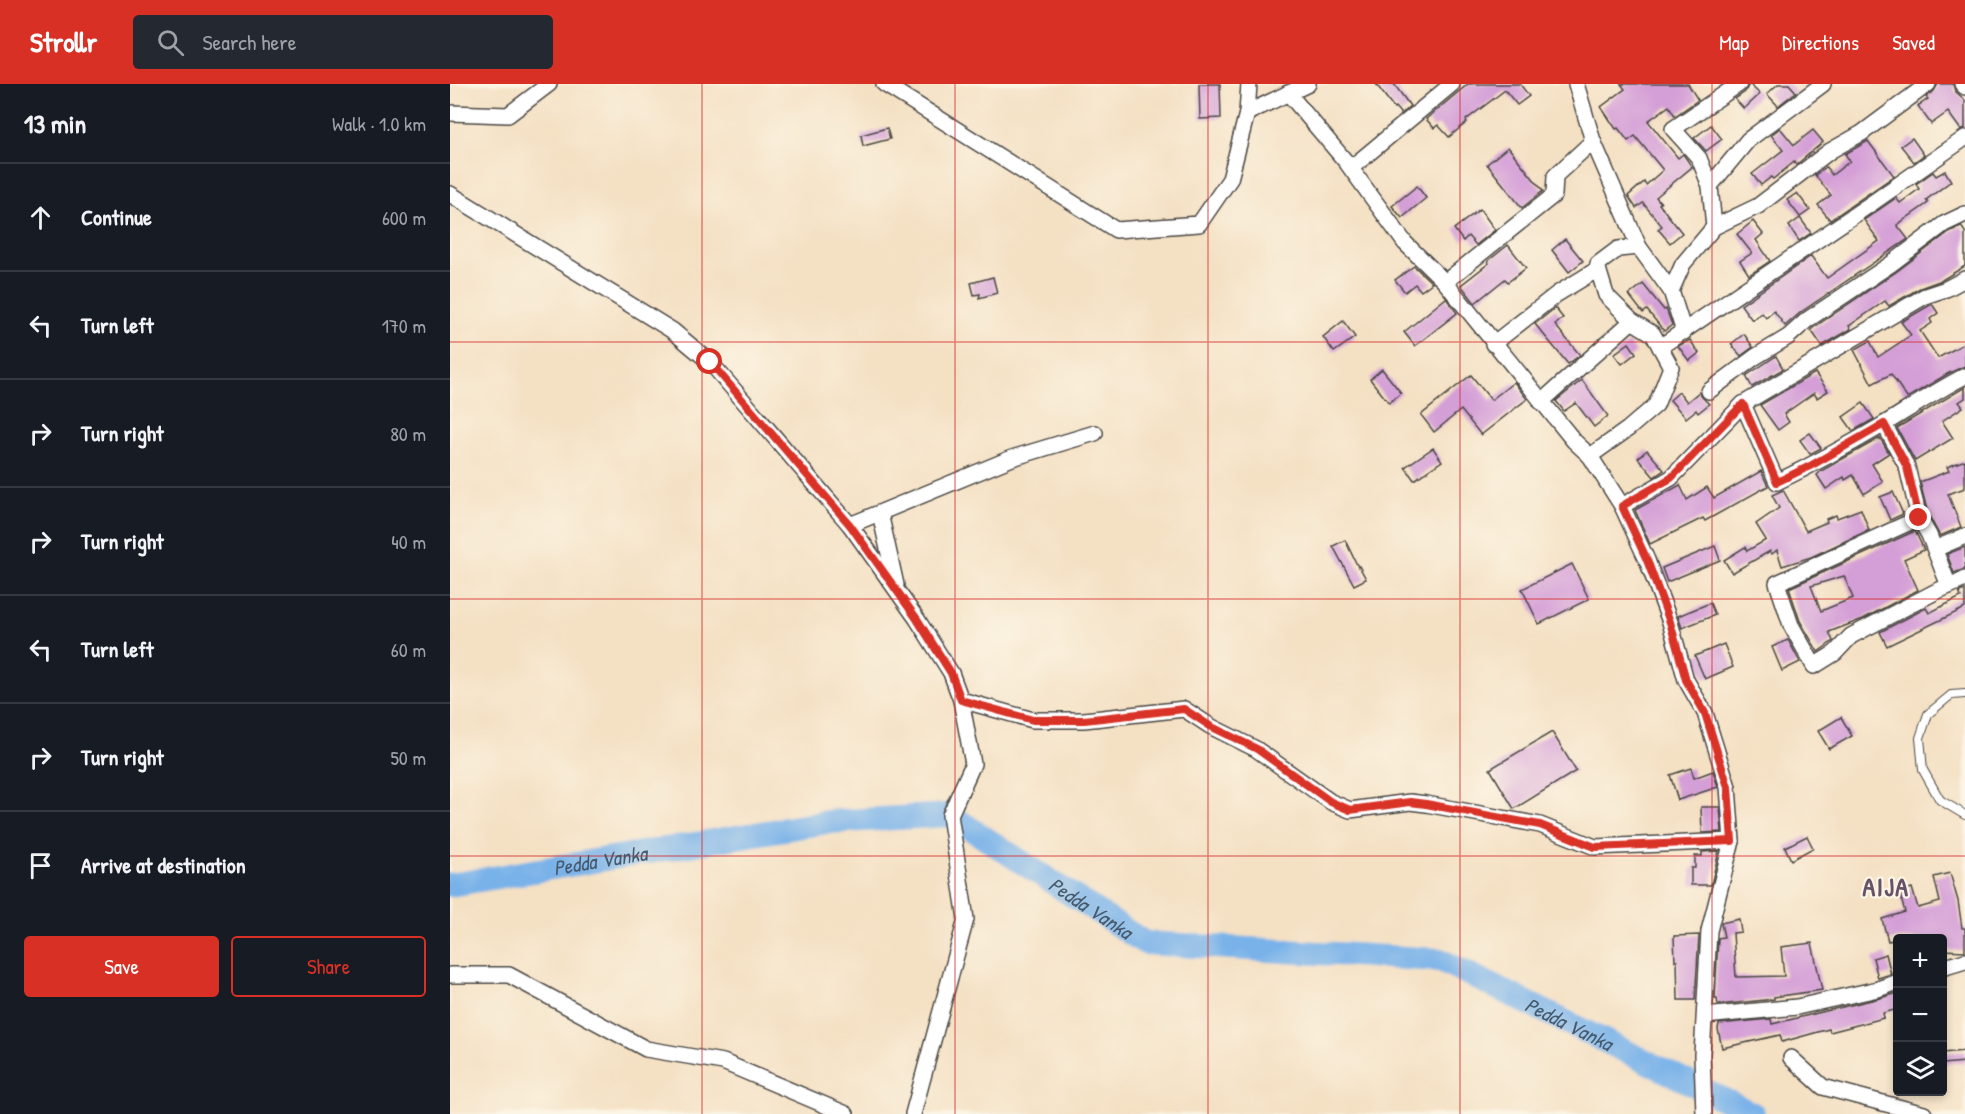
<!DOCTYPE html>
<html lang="en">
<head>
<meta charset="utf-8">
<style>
	:root { --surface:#171b24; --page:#242831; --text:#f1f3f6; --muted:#9ea1a6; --line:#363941; --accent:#d93025 }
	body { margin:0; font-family:"Patrick Hand",sans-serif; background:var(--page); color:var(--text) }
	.controls { position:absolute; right:18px; bottom:18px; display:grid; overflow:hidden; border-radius:6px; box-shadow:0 3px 9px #0003 }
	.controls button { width:54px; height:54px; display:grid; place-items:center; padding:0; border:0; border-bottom:2px solid var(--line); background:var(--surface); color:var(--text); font:30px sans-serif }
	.stop { position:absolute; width:18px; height:18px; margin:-14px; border:4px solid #d93025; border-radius:50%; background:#fff }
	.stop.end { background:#d93025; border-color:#fff; box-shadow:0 2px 6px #0008 }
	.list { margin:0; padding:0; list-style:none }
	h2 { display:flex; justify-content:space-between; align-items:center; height:78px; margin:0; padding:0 24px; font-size:26px }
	h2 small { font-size:20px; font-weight:400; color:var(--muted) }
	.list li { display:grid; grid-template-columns:39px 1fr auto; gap:18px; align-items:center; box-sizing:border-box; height:108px; padding:0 24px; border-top:2px solid var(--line) }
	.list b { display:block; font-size:22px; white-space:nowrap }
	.list em { font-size:20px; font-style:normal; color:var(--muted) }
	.actions { display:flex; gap:12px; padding:18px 24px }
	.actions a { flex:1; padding:14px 0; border:2px solid var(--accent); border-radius:6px; text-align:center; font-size:21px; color:var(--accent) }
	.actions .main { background:var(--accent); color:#fff }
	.icon { flex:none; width:33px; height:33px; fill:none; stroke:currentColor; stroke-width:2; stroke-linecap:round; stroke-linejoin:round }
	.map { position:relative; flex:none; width:1515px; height:1030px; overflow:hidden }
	header { display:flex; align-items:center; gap:36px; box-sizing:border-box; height:84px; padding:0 30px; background:var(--accent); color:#fff }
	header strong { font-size:28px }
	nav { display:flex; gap:33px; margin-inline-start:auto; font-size:21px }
	.search { width:420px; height:54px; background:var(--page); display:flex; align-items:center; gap:15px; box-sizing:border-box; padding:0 21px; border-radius:6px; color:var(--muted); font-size:22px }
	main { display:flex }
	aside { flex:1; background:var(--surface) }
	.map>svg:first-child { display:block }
</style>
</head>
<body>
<header>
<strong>Strollr</strong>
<div class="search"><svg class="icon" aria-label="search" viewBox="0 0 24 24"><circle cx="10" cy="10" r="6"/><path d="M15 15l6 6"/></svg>Search here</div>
<nav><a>Map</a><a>Directions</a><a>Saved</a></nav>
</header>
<main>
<aside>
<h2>13 min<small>Walk · 1.0 km</small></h2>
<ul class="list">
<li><svg class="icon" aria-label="ahead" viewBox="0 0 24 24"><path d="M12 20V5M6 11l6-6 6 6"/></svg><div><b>Continue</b></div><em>600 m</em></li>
<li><svg class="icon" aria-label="left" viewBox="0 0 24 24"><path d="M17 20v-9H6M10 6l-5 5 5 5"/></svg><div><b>Turn left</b></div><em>170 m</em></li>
<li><svg class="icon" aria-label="right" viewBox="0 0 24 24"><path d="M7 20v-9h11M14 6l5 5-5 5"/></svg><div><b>Turn right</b></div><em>80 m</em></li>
<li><svg class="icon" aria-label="right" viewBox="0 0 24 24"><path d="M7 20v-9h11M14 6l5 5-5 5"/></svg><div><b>Turn right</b></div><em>40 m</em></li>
<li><svg class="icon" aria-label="left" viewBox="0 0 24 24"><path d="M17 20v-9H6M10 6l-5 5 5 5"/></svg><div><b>Turn left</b></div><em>60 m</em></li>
<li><svg class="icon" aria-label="right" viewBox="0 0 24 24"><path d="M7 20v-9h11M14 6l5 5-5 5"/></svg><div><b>Turn right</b></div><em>50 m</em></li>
<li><svg class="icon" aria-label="arrive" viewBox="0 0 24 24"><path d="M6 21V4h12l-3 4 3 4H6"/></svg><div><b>Arrive at destination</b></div></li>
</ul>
<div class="actions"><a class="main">Save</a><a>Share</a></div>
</aside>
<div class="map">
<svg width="1515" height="1030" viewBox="0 0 1515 1030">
	<rect width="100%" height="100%" fill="#fcf5e5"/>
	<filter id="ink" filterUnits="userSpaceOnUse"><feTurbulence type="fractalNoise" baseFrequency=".0167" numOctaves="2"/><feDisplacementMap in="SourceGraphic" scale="12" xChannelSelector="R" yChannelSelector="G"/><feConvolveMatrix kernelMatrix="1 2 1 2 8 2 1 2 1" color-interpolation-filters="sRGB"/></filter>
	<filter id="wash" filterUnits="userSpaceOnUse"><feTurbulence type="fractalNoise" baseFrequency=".008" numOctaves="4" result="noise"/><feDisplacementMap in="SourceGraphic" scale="24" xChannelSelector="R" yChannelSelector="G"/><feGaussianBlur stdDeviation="1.35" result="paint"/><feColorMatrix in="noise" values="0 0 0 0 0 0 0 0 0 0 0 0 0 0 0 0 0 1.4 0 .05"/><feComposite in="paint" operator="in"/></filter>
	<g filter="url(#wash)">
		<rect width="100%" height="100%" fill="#f4e0c3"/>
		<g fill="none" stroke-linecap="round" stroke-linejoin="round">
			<path stroke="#79b2e9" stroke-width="24" id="s1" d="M 0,801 L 377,738 L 500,731 L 695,859 L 990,876 L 1303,1030"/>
		</g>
		<g id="blocks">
			<g fill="#d49ed7" fill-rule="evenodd">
				<path d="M 749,0 L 770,0 L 771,34 L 750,35 Z"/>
				<path d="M 926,0 L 944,0 L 960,22 L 951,30 L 945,23 L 944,24 Z"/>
				<path d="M 1018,0 L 1070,0 L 1079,12 L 1067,21 L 1055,6 L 1016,36 L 1017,38 L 999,53 L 988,41 L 984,44 L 976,35 Z"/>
				<path d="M 1171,0 L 1238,0 L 1248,16 L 1225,32 L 1219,22 L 1198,37 L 1228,74 L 1233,70 L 1242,83 L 1206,113 L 1211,119 L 1209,120 L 1232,149 L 1220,159 L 1208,145 L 1212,142 L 1193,119 L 1186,124 L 1178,112 L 1194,98 L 1196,101 L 1213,86 L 1185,52 L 1178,57 L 1168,44 L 1166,45 L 1151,23 L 1175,5 Z"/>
				<path d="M 1299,0 L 1310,10 L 1294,25 L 1285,15 L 1295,8 Z"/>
				<path d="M 1328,0 L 1339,0 L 1346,8 L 1328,22 L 1317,10 Z"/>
				<path d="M 1488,0 L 1503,0 L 1505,7 L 1515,16 L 1515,44 L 1511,46 L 1498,28 L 1481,40 L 1468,22 L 1478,15 L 1476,13 L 1484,7 Z"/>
				<path d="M 1261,41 L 1272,55 L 1256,67 L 1244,54 Z"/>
				<path d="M 437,44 L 440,55 L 413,62 L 411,51 Z"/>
				<path d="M 1330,44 L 1344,61 L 1363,46 L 1373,58 L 1346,81 L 1344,78 L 1323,95 L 1321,93 L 1311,101 L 1302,90 L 1333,66 L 1321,51 Z"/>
				<path d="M 1462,54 L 1474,71 L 1464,78 L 1451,62 Z"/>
				<path d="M 1418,57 L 1444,92 L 1380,136 L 1368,121 L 1381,111 L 1365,91 L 1376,83 L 1382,91 L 1400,77 L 1395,70 Z"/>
				<path d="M 1058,63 L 1093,107 L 1072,124 L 1037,80 Z"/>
				<path d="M 1495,87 L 1501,97 L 1476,116 L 1478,119 L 1447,141 L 1458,155 L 1351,228 L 1335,242 L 1324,227 L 1316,234 L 1312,229 L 1302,236 L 1291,221 L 1361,172 L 1377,194 L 1429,157 L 1414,136 L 1446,114 L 1450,119 L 1469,105 L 1466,100 L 1483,88 L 1486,92 Z"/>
				<path d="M 967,102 L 976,114 L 952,134 L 942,122 Z"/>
				<path d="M 1347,109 L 1360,126 L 1350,133 L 1337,116 Z"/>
				<path d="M 1030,125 L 1045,146 L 1026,161 L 1018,152 L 1013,157 L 1004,145 Z"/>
				<path d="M 1350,134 L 1361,149 L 1349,157 L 1339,142 Z"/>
				<path d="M 1303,137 L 1313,150 L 1306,156 L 1320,177 L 1299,191 L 1290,177 L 1302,169 L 1287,150 Z"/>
				<path d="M 1511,142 L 1515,148 L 1515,182 L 1492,196 L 1470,204 L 1439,222 L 1435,217 L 1399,242 L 1401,245 L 1372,262 L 1361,246 L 1363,244 L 1446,188 L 1499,148 Z"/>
				<path d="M 1115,155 L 1133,177 L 1119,188 L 1102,166 Z"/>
				<path d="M 1058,161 L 1076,184 L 1058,198 L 1055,195 L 1025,219 L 1011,201 L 1039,179 L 1038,177 Z"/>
				<path d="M 964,182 L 982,199 L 971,207 L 965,200 L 955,208 L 945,196 Z"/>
				<path d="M 543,193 L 547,209 L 529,214 L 530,210 L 524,211 L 521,199 Z"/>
				<path d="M 1193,200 L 1214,226 L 1216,225 L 1222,241 L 1214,247 L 1197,226 L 1193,229 L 1179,211 Z"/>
				<path d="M 996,214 L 1007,229 L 965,262 L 954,248 Z"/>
				<path d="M 1482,220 L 1488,229 L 1480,235 L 1482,239 L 1470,247 L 1488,274 L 1515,259 L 1515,282 L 1499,289 L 1457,314 L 1441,290 L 1422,300 L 1404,266 L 1420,257 L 1428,273 L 1461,251 L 1451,238 Z"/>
				<path d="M 1105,224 L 1113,234 L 1105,241 L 1130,271 L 1118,280 L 1085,240 Z"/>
				<path d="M 893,237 L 905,253 L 884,268 L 873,253 Z"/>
				<path d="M 1294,250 L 1303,263 L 1291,272 L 1281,260 Z"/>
				<path d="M 1240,256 L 1249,269 L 1239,277 L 1228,262 Z"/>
				<path d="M 1179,259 L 1186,269 L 1172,280 L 1164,270 Z"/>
				<path d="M 1326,272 L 1333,285 L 1302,303 L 1296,292 Z"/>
				<path d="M 932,285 L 951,309 L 939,319 L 920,295 Z"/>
				<path d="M 1365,289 L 1378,307 L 1367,314 L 1364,309 L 1334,330 L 1339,338 L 1328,346 L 1310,321 Z"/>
				<path d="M 1021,291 L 1041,316 L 1064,298 L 1077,315 L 1031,351 L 1011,326 L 984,348 L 971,331 Z"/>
				<path d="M 1132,296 L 1158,332 L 1144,343 L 1126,319 L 1114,327 L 1106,317 Z"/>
				<path d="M 1515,303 L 1515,314 L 1509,318 L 1513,323 L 1492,337 L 1503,354 L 1465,377 L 1447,344 Z"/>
				<path d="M 1229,308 L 1237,318 L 1249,308 L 1252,313 L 1259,320 L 1248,329 L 1246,326 L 1236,334 L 1220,316 Z"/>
				<path d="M 1413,319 L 1424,335 L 1403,347 L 1393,333 Z"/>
				<path d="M 1360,349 L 1371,364 L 1360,370 L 1350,356 Z"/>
				<path d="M 1430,354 L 1439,369 L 1422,380 L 1433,398 L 1414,410 L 1403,391 L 1395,396 L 1394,393 L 1376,405 L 1367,391 L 1371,387 Z"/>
				<path d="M 983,364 L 992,377 L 964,396 L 955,383 Z"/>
				<path d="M 1197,366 L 1214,386 L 1204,393 L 1188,374 Z"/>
				<path d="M 1515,376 L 1515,404 L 1498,410 L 1511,443 L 1490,452 L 1478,430 L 1470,398 L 1499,387 L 1497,383 Z"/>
				<path d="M 1311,387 L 1318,402 L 1255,437 L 1253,434 L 1200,460 L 1185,426 L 1230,401 L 1237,416 L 1257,403 L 1264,414 Z"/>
				<path d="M 1333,406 L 1356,447 L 1377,438 L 1376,435 L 1386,431 L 1387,434 L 1411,425 L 1419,446 L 1361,473 L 1332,482 L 1327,466 L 1322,470 L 1320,467 L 1282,489 L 1274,476 L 1295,463 L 1297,467 L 1316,456 L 1306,440 L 1329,424 L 1322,411 Z"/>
				<path d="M 1443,408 L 1453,430 L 1440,436 L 1430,413 Z"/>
				<path d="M 1465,447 L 1474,466 L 1454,475 L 1468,506 L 1413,535 L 1379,548 L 1383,557 L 1368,568 L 1350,537 L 1339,504 ZM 1394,492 L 1403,514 L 1371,527 L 1361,502 Z"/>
				<path d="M 895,456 L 908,483 L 909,482 L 916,495 L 904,501 L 883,462 Z"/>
				<path d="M 1265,462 L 1270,476 L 1217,498 L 1212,484 Z"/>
				<path d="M 1515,463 L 1515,485 L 1504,489 L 1497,470 Z"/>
				<path d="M 1122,480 L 1139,515 L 1089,540 L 1072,505 Z"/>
				<path d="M 1515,506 L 1515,524 L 1437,562 L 1430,548 L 1476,524 L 1479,529 L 1511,513 L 1509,508 Z"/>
				<path d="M 1260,519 L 1265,531 L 1232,544 L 1228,532 Z"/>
				<path d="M 1338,556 L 1350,578 L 1332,587 L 1322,563 Z"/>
				<path d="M 1274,560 L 1283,583 L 1255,595 L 1245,572 Z"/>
				<path d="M 1391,633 L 1402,652 L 1379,665 L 1368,647 Z"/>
				<path d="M 1102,648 L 1126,687 L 1064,725 L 1040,685 Z"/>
				<path d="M 1241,684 L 1244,694 L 1263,687 L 1268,703 L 1228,716 L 1220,691 Z"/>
				<path d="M 1251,723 L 1270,723 L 1272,748 L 1252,749 Z"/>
				<path d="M 1357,752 L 1363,764 L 1341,776 L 1335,763 Z"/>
				<path d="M 1269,767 L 1261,801 L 1241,801 L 1241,784 L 1245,784 L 1245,772 L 1252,772 L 1252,768 Z"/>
				<path d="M 1500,789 L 1508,817 L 1512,844 L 1515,844 L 1515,867 L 1492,866 L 1492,855 L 1447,855 L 1438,857 L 1432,835 L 1455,828 L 1449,808 L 1462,804 L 1468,824 L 1490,818 L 1484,793 Z"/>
				<path d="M 1289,835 L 1291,848 L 1283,849 L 1286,893 L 1334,892 L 1331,863 L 1362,859 L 1372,906 L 1324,913 L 1324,915 L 1268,921 L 1267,915 L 1265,915 L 1268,854 L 1274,853 L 1271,839 Z"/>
				<path d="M 1249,851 L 1245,916 L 1228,916 L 1227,877 L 1225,877 L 1224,852 Z"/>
				<path d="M 1436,870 L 1441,890 L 1428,894 L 1423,874 Z"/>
				<path d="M 1448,909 L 1448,925 L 1433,929 L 1434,934 L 1380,948 L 1379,945 L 1332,958 L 1330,951 L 1272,964 L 1268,945 L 1269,940 L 1321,935 L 1322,940 L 1430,914 Z"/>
				<path d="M 1515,967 L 1515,978 L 1492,980 L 1492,969 Z"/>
			</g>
		</g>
	</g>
	<g filter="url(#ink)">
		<use href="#blocks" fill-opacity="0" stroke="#494642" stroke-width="1.5"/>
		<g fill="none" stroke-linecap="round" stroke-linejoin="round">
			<defs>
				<path id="lane" d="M 1515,610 L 1501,611 L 1478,630 L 1470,654 L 1473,686 L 1490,716 L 1515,731"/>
				<g id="street">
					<path d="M 434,0 L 666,146 L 749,140 L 780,95 L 797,29 L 799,0"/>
					<path d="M 1126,0 L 1143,57"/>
					<path d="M 1512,0 L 1515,3"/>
					<path d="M 838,9 L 897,79 L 955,159 L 995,198 L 1124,357 L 1140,372 L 1172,422 L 1197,476 L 1220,538 L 1236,596 L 1255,629 L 1278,703 L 1282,757 L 1259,847 L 1252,971 L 1254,1030"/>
					<path d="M 0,29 L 58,31 L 99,0"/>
					<path d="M 797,29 L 858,0"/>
					<path d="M 901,84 L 1002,0"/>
					<path d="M 1260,102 L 1298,56 L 1373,0"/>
					<path d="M 0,110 L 223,247 L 260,278 L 400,441 L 467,535 L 501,589 L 511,616 L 523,680 L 500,731 L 516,835 L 463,1030"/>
					<path d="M 1264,143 L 1260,102 L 1249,74 L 1223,45 L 1289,0"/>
					<path d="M 1148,185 L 1148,180 L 1168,165 L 1189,163"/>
					<path d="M 1515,195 L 1496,205 L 1475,212 L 1293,320 L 1327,398 C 1362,381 1397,362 1431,342 C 1459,325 1486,307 1515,292"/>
					<path d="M 995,198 L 1104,111 L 1105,92 L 1143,57 L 1189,163 L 1221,207 L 1233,180 L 1264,143 L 1308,122 L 1380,67 L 1412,49 L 1478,0"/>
					<path d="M 1221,207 L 1234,248"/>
					<path d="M 1043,260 L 1107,210 L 1148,185 L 1156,211 L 1182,237"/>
					<path d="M 1210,263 L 1425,117 L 1515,54"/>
					<path d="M 1259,307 L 1305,273 L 1338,253 L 1357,236 L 1441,180 L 1494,140 L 1515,130"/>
					<path d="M 1091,318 L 1182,237 L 1203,250 L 1221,283 L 1206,321 L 1178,345 L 1140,372"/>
					<path d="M 1434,340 L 1457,383 L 1469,434"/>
					<path d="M 1172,422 L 1221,394 L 1293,320"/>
					<path d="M 430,429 L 446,501"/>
					<path d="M 400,441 L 562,374 L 645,349"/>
					<path d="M 1485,465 L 1515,452"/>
					<path d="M 1499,502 L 1479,451 L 1469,434 L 1327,499 L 1341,541 L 1364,582 L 1385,569 L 1401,552 L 1485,508 L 1515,495"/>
					<path d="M 511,616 L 583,636 L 634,636 L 734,625 L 760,642 L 806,665 L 881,718 L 900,726 L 960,718 L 976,720 L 1090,741 L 1145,763 L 1282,757"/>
					<path d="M 1492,884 L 1515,877"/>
					<path d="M 0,891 L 59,891 L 196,965 L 273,978 L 396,1030"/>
					<path d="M 1255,932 L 1347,923 L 1428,905 L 1448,898"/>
					<path d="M 1341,974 L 1373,1003 L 1474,1030"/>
				</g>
			</defs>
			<use href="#lane" stroke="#494642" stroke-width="10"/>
			<use href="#street" stroke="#494642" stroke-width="18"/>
			<use href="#lane" stroke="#fff" stroke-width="8"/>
			<use href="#street" stroke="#fff" stroke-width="15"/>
		</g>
	</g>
	<g fill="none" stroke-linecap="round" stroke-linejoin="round" filter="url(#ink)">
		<path stroke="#d93025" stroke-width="8" d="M 260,278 L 400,441 L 467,535 L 501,589 L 511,616 L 583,636 L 634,636 L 734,625 L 760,642 L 807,665 L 881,718 L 900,726 L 960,718 L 976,720 L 1090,741 L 1145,763 L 1282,757 L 1278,703 L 1255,629 L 1236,596 L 1220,538 L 1197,476 L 1172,422 L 1221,394 L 1293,320 L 1327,398 L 1362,381 L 1434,340 L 1457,383 L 1469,434"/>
	</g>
	<path fill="none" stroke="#d62828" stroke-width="1.5" stroke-opacity="0.55" d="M 252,0 L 252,1030M 505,0 L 505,1030M 758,0 L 758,1030M 1010,0 L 1010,1030M 1262,0 L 1262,1030M 0,258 L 1515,258M 0,515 L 1515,515M 0,772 L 1515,772"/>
	<g text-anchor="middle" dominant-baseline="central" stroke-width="4.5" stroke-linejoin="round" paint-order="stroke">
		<g font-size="21" font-style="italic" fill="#465a6e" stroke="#fcf5e5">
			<text stroke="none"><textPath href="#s1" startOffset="152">Pedda Vanka</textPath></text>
			<text stroke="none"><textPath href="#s1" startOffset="674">Pedda Vanka</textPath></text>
			<text stroke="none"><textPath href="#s1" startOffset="1178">Pedda Vanka</textPath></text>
		</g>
		<g font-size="26" font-weight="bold" letter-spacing="1.5" fill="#665367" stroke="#fcf5e5">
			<text x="1436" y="802">AIJA</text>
		</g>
	</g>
</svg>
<div class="controls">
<button>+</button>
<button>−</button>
<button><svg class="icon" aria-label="layers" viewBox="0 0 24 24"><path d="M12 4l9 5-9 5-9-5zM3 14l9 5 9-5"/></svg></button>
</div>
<div class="stop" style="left:260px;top:278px"></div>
<div class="stop end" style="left:1469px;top:434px"></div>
</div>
</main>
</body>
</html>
